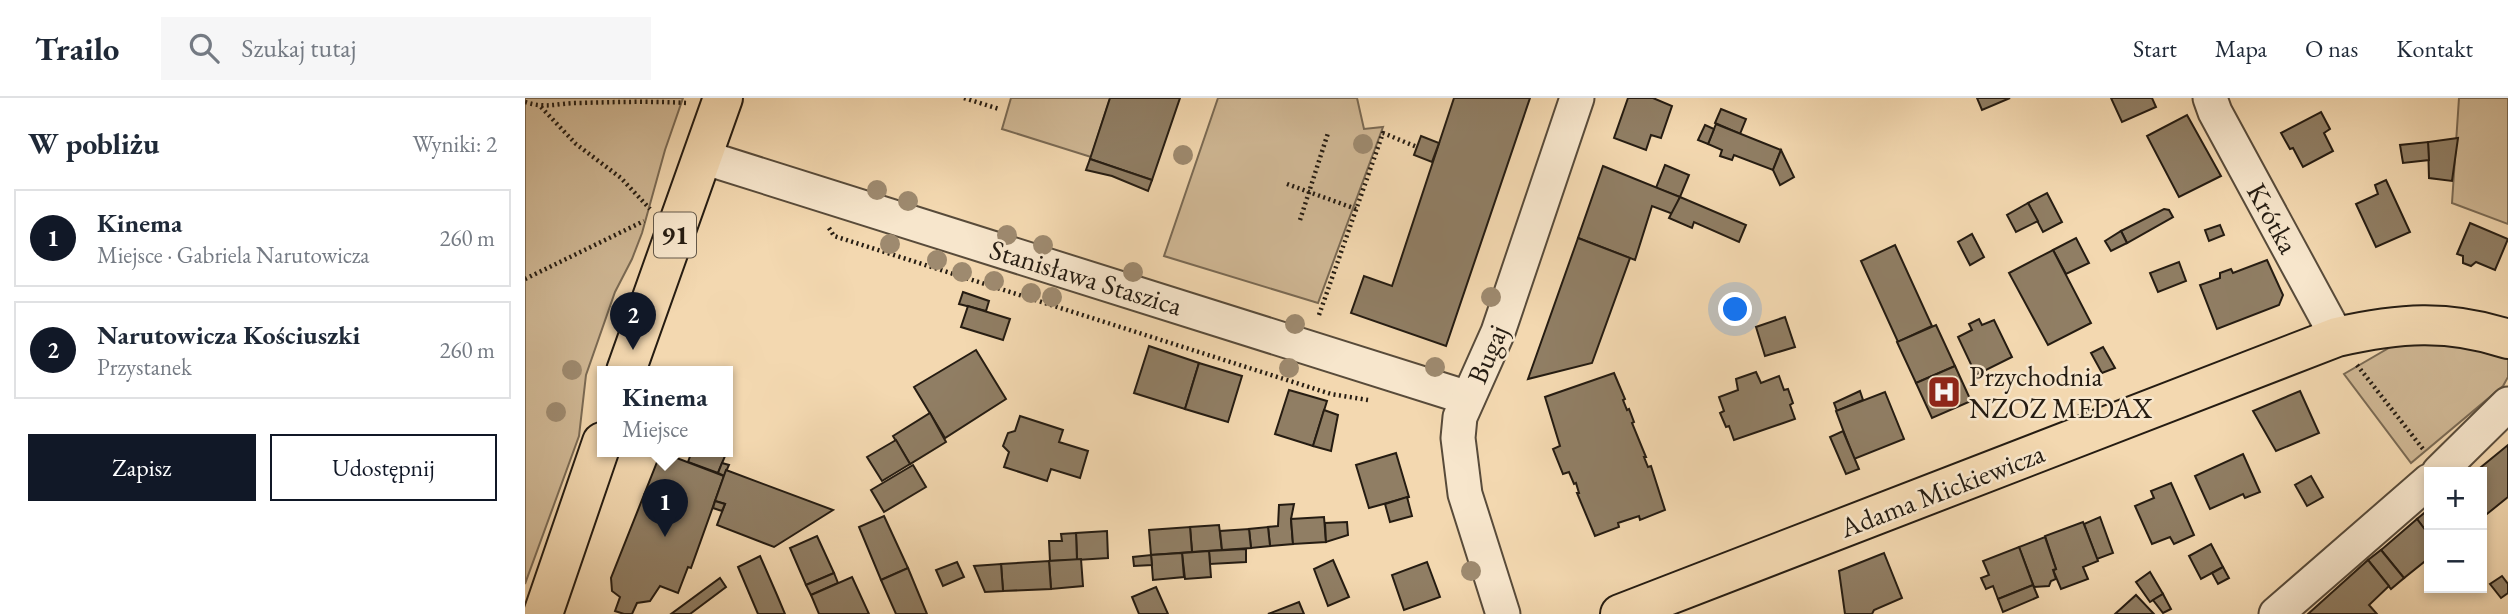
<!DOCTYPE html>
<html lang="pl">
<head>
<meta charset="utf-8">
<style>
	:root { --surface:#fff; --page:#f6f6f7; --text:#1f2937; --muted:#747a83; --line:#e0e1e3; --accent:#111827 }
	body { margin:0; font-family:"EB Garamond",serif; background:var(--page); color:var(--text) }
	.controls { position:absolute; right:21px; bottom:21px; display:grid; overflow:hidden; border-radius:0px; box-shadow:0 4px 10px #0003 }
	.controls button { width:63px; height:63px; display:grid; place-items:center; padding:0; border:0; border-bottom:2px solid var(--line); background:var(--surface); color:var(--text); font:35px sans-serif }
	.you { position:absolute; left:1211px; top:212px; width:24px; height:24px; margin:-18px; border:5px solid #fff; border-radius:50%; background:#1a73e8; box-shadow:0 0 0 10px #1a73e833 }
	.badge { display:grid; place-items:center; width:46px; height:46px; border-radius:50%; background:var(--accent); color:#fff; font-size:23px; font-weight:700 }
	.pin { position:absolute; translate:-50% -58px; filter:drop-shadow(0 2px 4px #0008) }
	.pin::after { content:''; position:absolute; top:37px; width:24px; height:21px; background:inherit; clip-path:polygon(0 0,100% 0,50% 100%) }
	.popup { position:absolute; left:72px; top:268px; width:136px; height:91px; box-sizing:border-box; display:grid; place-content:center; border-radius:0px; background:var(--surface); filter:drop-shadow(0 2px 5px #0005); font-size:23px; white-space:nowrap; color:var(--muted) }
	.popup b { font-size:26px; color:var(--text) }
	.popup::after { content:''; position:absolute; left:50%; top:100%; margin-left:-14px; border:14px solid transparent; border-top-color:var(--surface) }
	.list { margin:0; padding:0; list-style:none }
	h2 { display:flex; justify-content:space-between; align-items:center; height:91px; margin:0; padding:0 28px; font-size:30px }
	h2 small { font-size:23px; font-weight:400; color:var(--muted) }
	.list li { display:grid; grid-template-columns:46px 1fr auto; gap:21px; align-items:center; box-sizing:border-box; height:98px; margin:0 14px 14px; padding:0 14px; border:2px solid var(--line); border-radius:0px }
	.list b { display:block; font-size:26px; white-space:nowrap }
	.list p { margin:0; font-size:23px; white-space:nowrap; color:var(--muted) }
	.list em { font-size:23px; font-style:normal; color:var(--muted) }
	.actions { display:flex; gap:14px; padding:21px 28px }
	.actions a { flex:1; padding:16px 0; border:2px solid var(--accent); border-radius:0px; text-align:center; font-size:24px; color:var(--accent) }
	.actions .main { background:var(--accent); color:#fff }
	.icon { flex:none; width:38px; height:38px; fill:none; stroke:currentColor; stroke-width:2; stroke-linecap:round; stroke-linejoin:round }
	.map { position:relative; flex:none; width:1983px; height:516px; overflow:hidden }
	header { display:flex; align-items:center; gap:42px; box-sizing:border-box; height:98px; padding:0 35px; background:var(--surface); border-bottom:2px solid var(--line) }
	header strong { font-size:33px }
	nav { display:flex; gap:38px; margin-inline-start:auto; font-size:24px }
	.search { width:490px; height:63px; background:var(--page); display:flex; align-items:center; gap:18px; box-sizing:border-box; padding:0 24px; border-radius:0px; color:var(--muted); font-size:26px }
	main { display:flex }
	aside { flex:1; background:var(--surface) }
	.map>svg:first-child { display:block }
</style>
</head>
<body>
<header>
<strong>Trailo</strong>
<div class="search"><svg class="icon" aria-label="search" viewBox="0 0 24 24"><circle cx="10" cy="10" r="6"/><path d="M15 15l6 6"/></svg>Szukaj tutaj</div>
<nav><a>Start</a><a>Mapa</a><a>O nas</a><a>Kontakt</a></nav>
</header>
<main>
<aside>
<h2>W pobliżu<small>Wyniki: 2</small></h2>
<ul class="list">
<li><span class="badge">1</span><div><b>Kinema</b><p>Miejsce · Gabriela Narutowicza</p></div><em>260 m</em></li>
<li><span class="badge">2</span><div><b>Narutowicza Kościuszki</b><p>Przystanek</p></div><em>260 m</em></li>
</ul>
<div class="actions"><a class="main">Zapisz</a><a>Udostępnij</a></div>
</aside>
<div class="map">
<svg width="1983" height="516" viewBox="0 0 1983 516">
	<rect width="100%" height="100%" fill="#f3d8b0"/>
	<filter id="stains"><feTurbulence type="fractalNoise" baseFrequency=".00286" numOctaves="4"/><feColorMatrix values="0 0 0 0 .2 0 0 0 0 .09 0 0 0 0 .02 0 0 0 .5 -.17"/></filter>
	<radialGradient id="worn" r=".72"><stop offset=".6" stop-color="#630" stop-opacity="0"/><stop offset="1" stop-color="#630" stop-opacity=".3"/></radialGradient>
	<g fill="#d0b895" stroke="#7a6a54" stroke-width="2">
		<path d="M 0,0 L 158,0 L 140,52 L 117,135 L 107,161 L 90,194 L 61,277 L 54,338 L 0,486 Z"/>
		<path d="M 486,0 L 585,0 L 566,59 L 477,31 Z"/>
		<path d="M 693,0 L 832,0 L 839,31 L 858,29 L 793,205 L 639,158 Z"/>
		<path d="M 1934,0 L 1983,0 L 1983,126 L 1927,105 Z"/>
		<path d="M 1906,245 L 1943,250 L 1983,261 L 1983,279 L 1978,288 L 1886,365 L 1819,276 L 1869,247 Z"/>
	</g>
	<g fill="#907e64" stroke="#251c12" stroke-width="2">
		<path d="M 585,0 L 655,0 L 627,82 L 565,61 Z"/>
		<path d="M 929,0 L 1005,0 L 921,248 L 826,215 L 839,178 L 867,188 Z"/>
		<path d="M 1103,0 L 1128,0 L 1147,8 L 1136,40 L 1126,37 L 1121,52 L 1089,40 Z"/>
		<path d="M 1452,0 L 1485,0 L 1457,12 Z"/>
		<path d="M 1586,0 L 1627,0 L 1631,9 L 1597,24 Z"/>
		<path d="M 1196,11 L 1221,21 L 1215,36 L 1190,25 Z"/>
		<path d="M 1796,14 L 1805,31 L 1799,35 L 1808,53 L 1778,69 L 1768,50 L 1765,51 L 1756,35 Z"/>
		<path d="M 1662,17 L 1696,78 L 1654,99 L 1622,38 Z"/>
		<path d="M 1191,26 L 1256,52 L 1248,72 L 1209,57 L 1207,62 L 1195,58 L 1197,52 L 1183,46 Z"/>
		<path d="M 1180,27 L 1189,31 L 1183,46 L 1173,42 Z"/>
		<path d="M 896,38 L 914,45 L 907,64 L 889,57 Z"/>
		<path d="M 1933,40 L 1927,83 L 1904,80 L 1903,44 Z"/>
		<path d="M 1903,44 L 1904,62 L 1878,65 L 1875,47 Z"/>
		<path d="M 1256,52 L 1269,79 L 1255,87 L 1248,72 Z"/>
		<path d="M 565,61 L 627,82 L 623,93 L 587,78 L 561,72 Z"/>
		<path d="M 1140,67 L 1164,77 L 1155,99 L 1131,90 Z"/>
		<path d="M 1078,68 L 1155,99 L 1148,116 L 1127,108 L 1110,162 L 1053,140 Z"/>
		<path d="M 1861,82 L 1885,134 L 1851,149 L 1831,106 L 1853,96 L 1850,87 Z"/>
		<path d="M 1522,95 L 1537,124 L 1518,134 L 1503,105 Z"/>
		<path d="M 1155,99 L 1221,127 L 1214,144 L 1169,124 L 1167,130 L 1144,120 Z"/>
		<path d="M 1503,105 L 1513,123 L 1491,134 L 1482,117 Z"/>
		<path d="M 1639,111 L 1644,112 L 1648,119 L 1602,145 L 1596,133 Z"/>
		<path d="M 1945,125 L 1983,141 L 1970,172 L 1951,164 L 1946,168 L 1938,165 L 1938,158 L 1932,156 Z"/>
		<path d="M 1695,127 L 1699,137 L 1684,143 L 1680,132 Z"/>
		<path d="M 1596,133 L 1602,145 L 1586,153 L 1580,143 Z"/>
		<path d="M 1447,136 L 1459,159 L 1445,167 L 1433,144 Z"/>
		<path d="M 1053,140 L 1105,160 L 1067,265 L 1003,281 Z"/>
		<path d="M 1551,140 L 1564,165 L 1541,176 L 1528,152 Z"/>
		<path d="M 1370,147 L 1407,228 L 1373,244 L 1336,163 Z"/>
		<path d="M 1528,152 L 1566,225 L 1523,247 L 1484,175 Z"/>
		<path d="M 1742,162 L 1758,197 L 1754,207 L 1692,231 L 1675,187 L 1695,180 L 1695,175 L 1706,171 L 1708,175 Z"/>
		<path d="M 1654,164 L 1661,183 L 1633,194 L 1625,175 Z"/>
		<path d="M 438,194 L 464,203 L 461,213 L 434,206 Z"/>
		<path d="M 443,208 L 485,221 L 478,242 L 436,229 Z"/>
		<path d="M 1260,219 L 1270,249 L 1240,258 L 1231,229 Z"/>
		<path d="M 1454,221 L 1457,227 L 1469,222 L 1487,259 L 1451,277 L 1433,239 L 1447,232 L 1444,226 Z"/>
		<path d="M 1411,227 L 1430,268 L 1391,285 L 1372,244 Z"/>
		<path d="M 624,248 L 674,265 L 660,311 L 609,295 Z"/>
		<path d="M 1578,249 L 1590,270 L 1577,275 L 1566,255 Z"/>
		<path d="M 451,252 L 481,301 L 420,340 L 389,289 Z"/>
		<path d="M 674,265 L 717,278 L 703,324 L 660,311 Z"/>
		<path d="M 1430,268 L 1446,303 L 1407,320 L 1391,285 Z"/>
		<path d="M 1231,274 L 1236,285 L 1254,278 L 1259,292 L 1263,291 L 1268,305 L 1265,307 L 1270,321 L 1209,342 L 1204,328 L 1201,329 L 1195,315 L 1199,313 L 1194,299 L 1213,292 L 1211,281 Z"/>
		<path d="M 1089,275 L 1100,301 L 1098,302 L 1102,312 L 1104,311 L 1109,324 L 1107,325 L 1121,359 L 1119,359 L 1123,369 L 1126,368 L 1140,412 L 1115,422 L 1114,418 L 1093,425 L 1094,429 L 1070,438 L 1052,395 L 1054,395 L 1051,385 L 1049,386 L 1044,374 L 1038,376 L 1028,351 L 1035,348 L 1020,299 Z"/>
		<path d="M 764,292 L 802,303 L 788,348 L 750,336 Z"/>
		<path d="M 1335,293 L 1338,302 L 1312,313 L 1309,305 Z"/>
		<path d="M 1775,293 L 1794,335 L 1751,353 L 1728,313 Z"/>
		<path d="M 1360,294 L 1379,341 L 1329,361 L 1311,313 Z"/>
		<path d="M 799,312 L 813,317 L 806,353 L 788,348 Z"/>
		<path d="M 405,315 L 421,344 L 385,366 L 368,338 Z"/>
		<path d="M 495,318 L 538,332 L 534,344 L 563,353 L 555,380 L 526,371 L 522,383 L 479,369 L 484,354 L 478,348 L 483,335 L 490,333 Z"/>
		<path d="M 1318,333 L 1334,371 L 1321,376 L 1305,339 Z"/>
		<path d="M 371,342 L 385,366 L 357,383 L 342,359 Z"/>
		<path d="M 1983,347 L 1983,399 L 1957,420 L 1957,374 L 1950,374 Z"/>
		<path d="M 167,353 L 188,353 L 200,358 L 193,375 L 163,364 Z"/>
		<path d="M 136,354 L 199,378 L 166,470 L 163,469 L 153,495 L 135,488 L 125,503 L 112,505 L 107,516 L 99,516 L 90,513 L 95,499 L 87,493 L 86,480 Z"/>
		<path d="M 871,355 L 884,399 L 844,410 L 831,367 Z"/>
		<path d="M 1718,356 L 1735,394 L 1720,400 L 1718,396 L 1685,411 L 1670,378 Z"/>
		<path d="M 197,365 L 204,367 L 199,378 L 193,375 Z"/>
		<path d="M 388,367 L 401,389 L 359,414 L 346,392 Z"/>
		<path d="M 201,372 L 308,412 L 249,449 L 192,427 L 200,406 L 190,403 Z"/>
		<path d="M 1786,378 L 1798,399 L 1782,408 L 1770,387 Z"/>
		<path d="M 1646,385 L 1669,437 L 1649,446 L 1645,439 L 1627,446 L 1610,408 L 1629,400 L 1626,393 Z"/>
		<path d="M 882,399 L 887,418 L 865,424 L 860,406 Z"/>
		<path d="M 190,403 L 200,406 L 197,413 L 188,410 Z"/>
		<path d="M 769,406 L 766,421 L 768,446 L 745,448 L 743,429 L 753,428 L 754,407 Z"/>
		<path d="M 1904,411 L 1904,437 L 1892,421 Z"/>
		<path d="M 359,418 L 383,470 L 356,482 L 334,429 Z"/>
		<path d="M 799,419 L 801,444 L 768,446 L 766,421 Z"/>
		<path d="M 1575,419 L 1588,455 L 1572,461 L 1559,426 Z"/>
		<path d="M 1892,421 L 1904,437 L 1904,460 L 1879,480 L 1856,452 Z"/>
		<path d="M 822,424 L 823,437 L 801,444 L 800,425 Z"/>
		<path d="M 1558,424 L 1573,463 L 1558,469 L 1563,481 L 1536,491 L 1528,472 L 1531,471 L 1520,438 Z"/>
		<path d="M 694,427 L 697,452 L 667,454 L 665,429 Z"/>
		<path d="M 665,429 L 667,454 L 626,457 L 624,432 Z"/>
		<path d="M 743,429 L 745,448 L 726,450 L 724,431 Z"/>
		<path d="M 724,431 L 726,450 L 697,452 L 695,433 Z"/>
		<path d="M 582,433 L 583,460 L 552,462 L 551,435 Z"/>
		<path d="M 551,435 L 552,462 L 525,463 L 524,443 L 537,443 L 536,436 Z"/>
		<path d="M 292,438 L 309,475 L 281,487 L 265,450 Z"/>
		<path d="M 1520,439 L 1531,471 L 1528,472 L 1531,481 L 1526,483 L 1524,488 L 1509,489 L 1494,449 Z"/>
		<path d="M 1686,446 L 1698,469 L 1676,481 L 1664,458 Z"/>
		<path d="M 1494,449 L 1508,487 L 1473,501 L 1468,488 L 1461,491 L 1456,480 L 1464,477 L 1458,463 Z"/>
		<path d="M 721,451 L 721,464 L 685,466 L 684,453 Z"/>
		<path d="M 1856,452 L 1879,480 L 1866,491 L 1843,462 Z"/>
		<path d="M 684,453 L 686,479 L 660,481 L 657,455 Z"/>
		<path d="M 657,455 L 659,479 L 628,482 L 626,457 Z"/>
		<path d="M 1359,455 L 1377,500 L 1349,512 L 1347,516 L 1320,516 L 1314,473 Z"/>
		<path d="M 626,457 L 627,467 L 609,468 L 608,459 Z"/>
		<path d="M 235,458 L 252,497 L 260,516 L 233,516 L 213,469 Z"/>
		<path d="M 556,461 L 558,488 L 526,491 L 524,463 Z"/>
		<path d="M 808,462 L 824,499 L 803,508 L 789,471 Z"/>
		<path d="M 1843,462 L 1864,488 L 1844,507 L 1852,516 L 1783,516 Z"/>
		<path d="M 524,463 L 526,491 L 478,493 L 476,466 Z"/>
		<path d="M 432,464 L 439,479 L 418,488 L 411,472 Z"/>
		<path d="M 902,464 L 915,499 L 879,512 L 867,477 Z"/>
		<path d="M 476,466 L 478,493 L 460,494 L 449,468 Z"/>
		<path d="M 1698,469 L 1704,480 L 1693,486 L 1687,475 Z"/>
		<path d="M 383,470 L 402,516 L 371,516 L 356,482 Z"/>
		<path d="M 1625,474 L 1638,496 L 1625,504 L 1611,484 Z"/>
		<path d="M 309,475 L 313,485 L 286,497 L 281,487 Z"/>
		<path d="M 1977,478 L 1983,486 L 1983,495 L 1976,500 L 1965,486 Z"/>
		<path d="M 327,479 L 344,516 L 294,516 L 286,497 Z"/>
		<path d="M 195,480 L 201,489 L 165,516 L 146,516 Z"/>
		<path d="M 1508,487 L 1513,499 L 1478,514 L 1473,501 Z"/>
		<path d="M 631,489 L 643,516 L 614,516 L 607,499 Z"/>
		<path d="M 1638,496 L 1646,511 L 1638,515 L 1628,502 Z"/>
		<path d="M 1611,497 L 1629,516 L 1590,516 Z"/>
		<path d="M 774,504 L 779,516 L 743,516 Z"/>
	</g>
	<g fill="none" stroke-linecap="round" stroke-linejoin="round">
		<defs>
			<g id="minor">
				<path d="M 1685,0 L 1690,14 L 1812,239"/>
				<path d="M 178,59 L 943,300"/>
				<path d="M 1914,374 L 1983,306"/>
				<path d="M 978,516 L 940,396 L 933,340 L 935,319 L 973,234 L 1052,0"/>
				<path d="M 1751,516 L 1904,383"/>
			</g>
			<g id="major">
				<path d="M 101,273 L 198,0"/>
				<path d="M 18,516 L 77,344"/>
				<path d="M 1095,516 L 1812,239 C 1873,225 1923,221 1983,241"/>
			</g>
		</defs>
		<use href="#minor" stroke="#584b3a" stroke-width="37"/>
		<use href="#major" stroke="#251c12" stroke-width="42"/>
		<g stroke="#251c12" stroke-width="4.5" stroke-dasharray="2 3.5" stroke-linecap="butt">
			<path d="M 439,0 L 474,11"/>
			<path d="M 0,4 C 22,11 32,5 53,5 C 90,4 126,3 163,5"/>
			<path d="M 16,9 L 51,46 L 96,80 L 125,111"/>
			<path d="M 762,86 L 831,111"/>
			<path d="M 775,122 L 803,35"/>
			<path d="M 304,130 L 309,138 L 806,296 L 843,302"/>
			<path d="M 0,181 L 119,123"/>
			<path d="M 794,217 L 858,35 L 892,49"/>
			<path d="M 1832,267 L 1898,351"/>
		</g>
		<use href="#minor" stroke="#f7e6cc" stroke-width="33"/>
		<use href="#major" stroke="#f3d8b0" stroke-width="38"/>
	</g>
	<g fill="#9e8a6f">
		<circle cx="838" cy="46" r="10"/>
		<circle cx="658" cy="57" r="10"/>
		<circle cx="352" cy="92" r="10"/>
		<circle cx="383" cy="103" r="10"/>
		<circle cx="482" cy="137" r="10"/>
		<circle cx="365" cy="146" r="10"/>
		<circle cx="518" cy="147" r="10"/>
		<circle cx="412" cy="162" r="10"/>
		<circle cx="437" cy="174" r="10"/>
		<circle cx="608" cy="174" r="10"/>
		<circle cx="469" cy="183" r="10"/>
		<circle cx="506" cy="195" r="10"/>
		<circle cx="527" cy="199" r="10"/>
		<circle cx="966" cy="199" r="10"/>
		<circle cx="770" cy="226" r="10"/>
		<circle cx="910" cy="269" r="10"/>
		<circle cx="764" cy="270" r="10"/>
		<circle cx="47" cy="272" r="10"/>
		<circle cx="31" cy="314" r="10"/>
		<circle cx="946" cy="473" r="10"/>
	</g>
	<defs>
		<symbol id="hospital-square" viewBox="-11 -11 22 22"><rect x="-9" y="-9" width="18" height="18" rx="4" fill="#8f2418" stroke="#f7e6cc"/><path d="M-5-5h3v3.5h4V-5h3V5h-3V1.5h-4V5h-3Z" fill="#fff"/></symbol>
	</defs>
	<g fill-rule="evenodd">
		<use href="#hospital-square" x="1400" y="275" width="38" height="38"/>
	</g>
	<g text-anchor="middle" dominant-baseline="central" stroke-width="5" stroke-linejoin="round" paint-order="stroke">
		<rect fill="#f7e6cc" stroke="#64594a" stroke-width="2" x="129" y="114.5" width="42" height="45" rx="5"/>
		<g font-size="26" font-weight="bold" fill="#251c12">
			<text x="150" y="137">91</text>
		</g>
		<g font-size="28" fill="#251c12" stroke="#f7e6cc">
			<text transform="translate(1748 120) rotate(61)">Krótka</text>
			<text transform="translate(561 179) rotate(17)">Stanisława Staszica</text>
			<text transform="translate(962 256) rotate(-67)">Bugaj</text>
			<text transform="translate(1417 392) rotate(-21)">Adama Mickiewicza</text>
		</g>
		<g font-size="28" fill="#251c12" stroke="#f7e6cc" text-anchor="start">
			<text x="1444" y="278">Przychodnia<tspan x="1444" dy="32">NZOZ MEDAX</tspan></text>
		</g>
	</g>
	<rect width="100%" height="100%" filter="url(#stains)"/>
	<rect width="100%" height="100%" fill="url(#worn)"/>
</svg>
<div class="controls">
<button>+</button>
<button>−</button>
</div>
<div class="you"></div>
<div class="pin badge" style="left:140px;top:439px">1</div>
<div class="popup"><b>Kinema</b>Miejsce</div>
<div class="pin badge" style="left:108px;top:252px">2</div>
</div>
</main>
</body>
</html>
